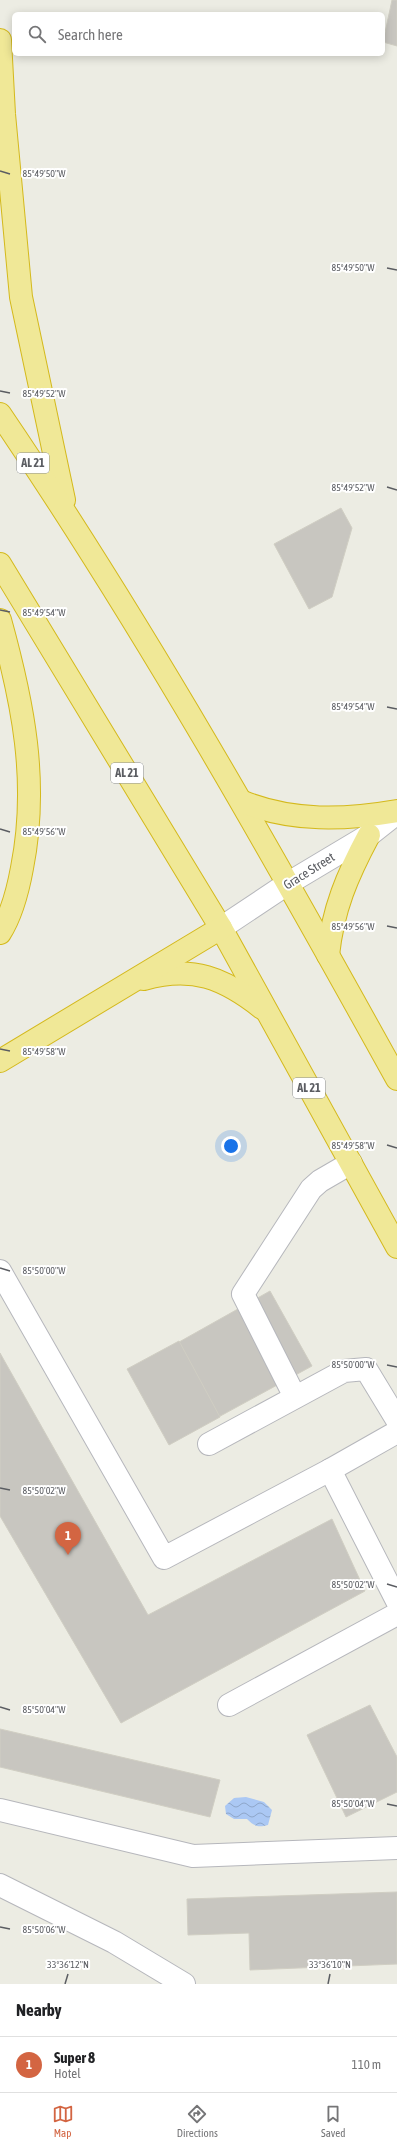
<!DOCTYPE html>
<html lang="en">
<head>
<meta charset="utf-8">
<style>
	:root { --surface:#fff; --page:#f6f6f6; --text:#202124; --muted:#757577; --line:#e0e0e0; --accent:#d36542 }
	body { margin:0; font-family:"Asap Condensed",sans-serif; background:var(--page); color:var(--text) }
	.you { position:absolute; left:231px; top:1146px; width:14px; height:14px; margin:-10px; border:3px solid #fff; border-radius:50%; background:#1a73e8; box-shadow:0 0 0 6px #1a73e833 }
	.badge { display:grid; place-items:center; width:26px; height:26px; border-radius:50%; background:var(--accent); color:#fff; font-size:13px; font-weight:700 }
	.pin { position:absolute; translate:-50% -33px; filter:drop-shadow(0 1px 2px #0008) }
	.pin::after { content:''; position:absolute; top:21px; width:14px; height:12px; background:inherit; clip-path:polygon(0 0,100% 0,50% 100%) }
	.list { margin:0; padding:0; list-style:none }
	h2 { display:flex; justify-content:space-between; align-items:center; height:52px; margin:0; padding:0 16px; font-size:17px }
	h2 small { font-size:13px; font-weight:400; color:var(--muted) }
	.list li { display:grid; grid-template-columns:26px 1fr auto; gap:12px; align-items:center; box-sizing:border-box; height:56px; padding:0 16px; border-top:1px solid var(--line) }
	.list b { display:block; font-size:15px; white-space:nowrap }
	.list p { margin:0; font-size:13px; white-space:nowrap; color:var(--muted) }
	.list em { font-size:13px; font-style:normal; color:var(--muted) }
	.icon { flex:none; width:22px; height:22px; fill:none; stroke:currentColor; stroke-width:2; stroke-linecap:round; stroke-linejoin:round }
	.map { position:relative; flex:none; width:397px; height:1984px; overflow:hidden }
	.search { position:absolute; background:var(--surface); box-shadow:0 2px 10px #0003; left:12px; right:12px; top:12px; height:44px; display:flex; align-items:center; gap:10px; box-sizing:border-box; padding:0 14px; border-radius:6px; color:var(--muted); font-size:15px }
	.sheet { height:108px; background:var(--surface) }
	nav { display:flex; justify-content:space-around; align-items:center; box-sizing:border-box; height:56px; border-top:1px solid var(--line); background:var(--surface); font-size:11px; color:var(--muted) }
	nav a { display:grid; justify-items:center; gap:2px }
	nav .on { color:var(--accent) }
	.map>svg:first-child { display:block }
</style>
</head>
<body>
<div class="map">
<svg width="397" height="1984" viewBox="0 0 397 1984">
	<defs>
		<pattern id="water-waves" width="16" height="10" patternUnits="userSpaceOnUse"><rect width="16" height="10" fill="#abc8f4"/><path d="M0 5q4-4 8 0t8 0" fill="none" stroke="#8ea6c9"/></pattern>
	</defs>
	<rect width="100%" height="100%" fill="#ecece3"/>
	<path fill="url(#water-waves)" d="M 246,1797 L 264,1802 L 272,1810 L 268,1825 C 258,1828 254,1826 247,1819 L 234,1819 L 226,1814 L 225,1806 L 234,1798 Z"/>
	<g fill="#c8c6c0" stroke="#d0cec3">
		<path d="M 392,0 L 397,0 L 397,46 L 383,42 Z"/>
		<path d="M 341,508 L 352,528 L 332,597 L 309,609 L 274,544 Z"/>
		<path d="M 270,1291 L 312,1366 L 213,1420 L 172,1346 Z"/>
		<path d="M 179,1341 L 220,1417 L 169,1445 L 127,1369 Z"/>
		<path d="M 0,1353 L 148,1615 L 332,1519 L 365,1591 L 121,1723 L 0,1516 Z"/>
		<path d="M 370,1705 L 397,1757 L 397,1792 L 346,1817 L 307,1735 Z"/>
		<path d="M 0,1729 L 220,1780 L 210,1817 L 0,1767 Z"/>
		<path d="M 397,1892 L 397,1964 L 250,1970 L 249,1933 L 188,1935 L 187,1899 Z"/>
	</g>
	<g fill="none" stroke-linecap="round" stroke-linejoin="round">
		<defs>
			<g id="minor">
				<path d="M 221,928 L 287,884 L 369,835 L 397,813"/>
				<path d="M 0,1271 L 164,1558 L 330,1470 L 397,1432"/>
				<path d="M 295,1397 L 243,1294 L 311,1189 L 320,1181 L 351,1163"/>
				<path d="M 209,1444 L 344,1371 L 366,1369 L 397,1420"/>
				<path d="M 330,1470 L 397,1601"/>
				<path d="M 229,1705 L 397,1614"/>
				<path d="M 0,1810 L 193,1856 L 397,1848"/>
				<path d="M 0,1885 L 114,1942 L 184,1984"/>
			</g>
			<g id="highway">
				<path d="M 0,40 L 4,114 L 21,297 L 64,500"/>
				<path d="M 0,414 C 145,628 272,853 397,1079"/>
				<path d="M 0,564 L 221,928 L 397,1247"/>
				<path d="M 0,620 C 23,703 39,782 22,868 C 18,890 12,914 0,933"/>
				<path d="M 243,802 C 293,822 345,820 397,811"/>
				<path d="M 328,955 C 333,909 347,876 369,835"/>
				<path d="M 144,979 C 192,965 224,978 262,1008"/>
				<path d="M 0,1061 L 221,928"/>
			</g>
		</defs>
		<use href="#minor" stroke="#b6b7bc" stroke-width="24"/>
		<use href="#highway" stroke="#d4b91c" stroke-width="24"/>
		<use href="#minor" stroke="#fff" stroke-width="22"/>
		<use href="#highway" stroke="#f0e897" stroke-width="22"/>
	</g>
	<path fill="none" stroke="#5b5d62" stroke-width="1.5" d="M 0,171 L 10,174M 387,268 L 397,270M 0,391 L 10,393M 387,487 L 397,490M 0,610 L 10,612M 387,707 L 397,709M 0,829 L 10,832M 387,926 L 397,928M 0,1049 L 10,1051M 387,1145 L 397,1148M 0,1268 L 10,1271M 387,1365 L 397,1367M 0,1488 L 10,1490M 387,1584 L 397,1587M 0,1707 L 10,1710M 387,1804 L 397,1806M 0,1927 L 10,1929M 65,1984 L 68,1974M 328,1984 L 330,1974"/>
	<g text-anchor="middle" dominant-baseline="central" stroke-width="4" stroke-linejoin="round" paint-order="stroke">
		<g fill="#fff" stroke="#8c8e91" stroke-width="1">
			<rect x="17" y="453" width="32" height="20" rx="3"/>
			<rect x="111" y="763" width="32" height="20" rx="3"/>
			<rect x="293" y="1078" width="32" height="20" rx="3"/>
		</g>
		<g font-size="12" font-weight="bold" fill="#5b5d62">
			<text x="33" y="463">AL 21</text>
			<text x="127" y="773">AL 21</text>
			<text x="309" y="1088">AL 21</text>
		</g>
		<g font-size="13" fill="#5b5d62" stroke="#fff">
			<text transform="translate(309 871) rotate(-32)">Grace Street</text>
		</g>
	</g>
	<g font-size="10" text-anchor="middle" fill="#5b5d62" stroke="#fff" stroke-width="4" stroke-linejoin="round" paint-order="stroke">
		<text x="44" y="177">85°49'50"W</text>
		<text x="353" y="271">85°49'50"W</text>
		<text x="44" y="397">85°49'52"W</text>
		<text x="353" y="491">85°49'52"W</text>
		<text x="44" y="616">85°49'54"W</text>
		<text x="353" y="710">85°49'54"W</text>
		<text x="44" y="835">85°49'56"W</text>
		<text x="353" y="930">85°49'56"W</text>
		<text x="44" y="1055">85°49'58"W</text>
		<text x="353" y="1149">85°49'58"W</text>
		<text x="44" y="1274">85°50'00"W</text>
		<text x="353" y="1368">85°50'00"W</text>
		<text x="44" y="1494">85°50'02"W</text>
		<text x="353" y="1588">85°50'02"W</text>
		<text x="44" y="1713">85°50'04"W</text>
		<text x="353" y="1807">85°50'04"W</text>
		<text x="44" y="1933">85°50'06"W</text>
		<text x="68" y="1968">33°36'12"N</text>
		<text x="330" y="1968">33°36'10"N</text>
	</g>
</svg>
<div class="you"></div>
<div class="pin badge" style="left:68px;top:1555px">1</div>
<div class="search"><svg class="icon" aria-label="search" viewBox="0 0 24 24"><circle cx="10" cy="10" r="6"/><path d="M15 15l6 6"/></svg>Search here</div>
</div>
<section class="sheet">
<h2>Nearby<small></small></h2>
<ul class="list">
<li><span class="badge">1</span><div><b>Super 8</b><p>Hotel</p></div><em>110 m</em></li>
</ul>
</section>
<nav>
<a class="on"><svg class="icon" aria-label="map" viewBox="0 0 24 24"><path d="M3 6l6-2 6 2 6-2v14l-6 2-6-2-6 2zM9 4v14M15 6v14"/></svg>Map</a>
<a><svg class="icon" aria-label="directions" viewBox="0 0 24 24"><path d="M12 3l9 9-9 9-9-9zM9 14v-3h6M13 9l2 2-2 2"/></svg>Directions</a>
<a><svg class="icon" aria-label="saved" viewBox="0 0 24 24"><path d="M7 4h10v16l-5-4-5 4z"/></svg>Saved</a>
</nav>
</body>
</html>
